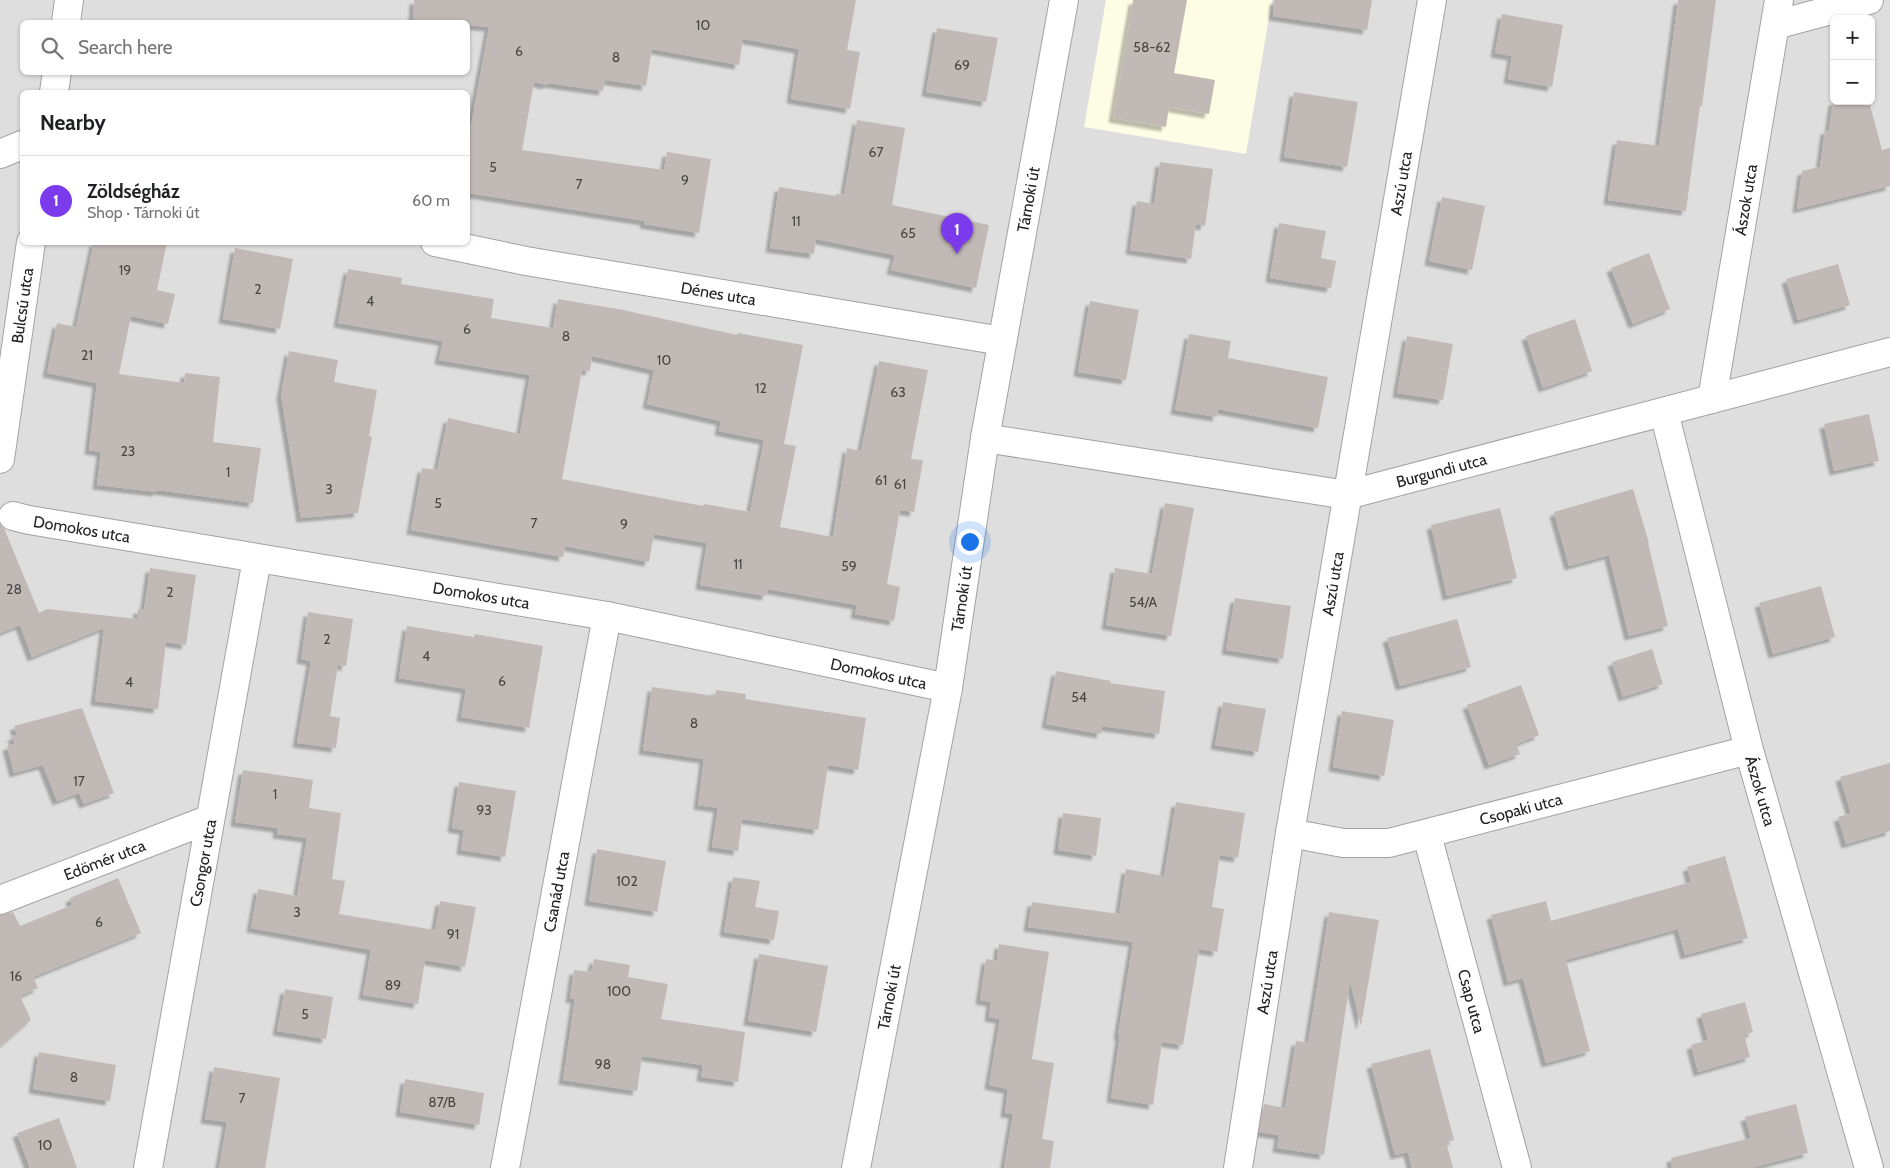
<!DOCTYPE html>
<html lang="en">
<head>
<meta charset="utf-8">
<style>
	:root { --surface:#fff; --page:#f6f6f6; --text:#202124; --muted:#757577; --line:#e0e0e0; --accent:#7c3aed }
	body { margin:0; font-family:Cabin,sans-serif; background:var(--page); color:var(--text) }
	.controls { position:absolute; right:15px; top:15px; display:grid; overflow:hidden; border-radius:8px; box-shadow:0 1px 4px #0004 }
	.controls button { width:45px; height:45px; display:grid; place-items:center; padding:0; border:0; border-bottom:1px solid var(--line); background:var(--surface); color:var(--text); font:25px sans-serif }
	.you { position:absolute; left:969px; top:541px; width:18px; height:18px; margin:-12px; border:4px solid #fff; border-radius:50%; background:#1a73e8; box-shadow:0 0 0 8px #1a73e833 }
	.badge { display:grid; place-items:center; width:32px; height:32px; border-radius:50%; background:var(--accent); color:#fff; font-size:16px; font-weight:700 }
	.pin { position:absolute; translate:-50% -41px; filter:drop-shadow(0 1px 2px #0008) }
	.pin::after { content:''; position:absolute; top:26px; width:18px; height:15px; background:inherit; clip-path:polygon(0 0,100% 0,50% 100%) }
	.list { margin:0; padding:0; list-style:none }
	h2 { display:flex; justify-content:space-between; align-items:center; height:65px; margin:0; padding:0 20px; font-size:21px }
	h2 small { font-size:16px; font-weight:400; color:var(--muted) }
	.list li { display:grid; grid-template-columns:32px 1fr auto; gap:15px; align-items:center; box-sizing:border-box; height:90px; padding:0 20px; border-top:1px solid var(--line) }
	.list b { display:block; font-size:19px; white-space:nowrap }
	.list p { margin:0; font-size:16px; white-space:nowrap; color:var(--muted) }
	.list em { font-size:16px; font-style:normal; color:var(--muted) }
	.icon { flex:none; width:28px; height:28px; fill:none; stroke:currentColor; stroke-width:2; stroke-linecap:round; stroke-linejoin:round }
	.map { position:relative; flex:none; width:1890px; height:1168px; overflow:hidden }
	.search { position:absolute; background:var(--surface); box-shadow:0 1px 4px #0004; left:20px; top:20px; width:450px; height:55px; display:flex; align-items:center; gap:12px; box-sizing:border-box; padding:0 18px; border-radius:8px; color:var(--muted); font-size:19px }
	.panel { position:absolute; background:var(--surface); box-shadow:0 1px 4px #0004; left:20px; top:90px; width:450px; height:155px; border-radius:8px }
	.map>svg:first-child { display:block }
</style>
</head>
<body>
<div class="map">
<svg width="1890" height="1168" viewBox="0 0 1890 1168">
	<defs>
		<filter id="shadow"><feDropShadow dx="-4.5" dy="4.5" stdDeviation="1" flood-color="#0004"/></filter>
	</defs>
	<rect width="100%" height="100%" fill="#f0ede8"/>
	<path fill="#dfdede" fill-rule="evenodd" d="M 0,0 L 1890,0 L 1890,1168 L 0,1168 ZM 1834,19 L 1871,19 L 1871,101 L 1834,101 ZM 22,22 L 468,22 L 468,72 L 22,72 ZM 22,92 L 468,92 L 468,242 L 22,242 Z"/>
	<path fill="#fdfce4" d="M 1106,0 L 1272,0 L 1246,154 L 1084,127 Z"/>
	<g fill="#c1b9b5" filter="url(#shadow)">
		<path d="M 414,0 L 856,0 L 847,50 L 860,52 L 850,109 L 791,99 L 799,49 L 743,39 L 739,65 L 652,49 L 646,86 L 605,80 L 603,91 L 548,83 L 547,85 L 534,82 L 522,150 L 664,170 L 667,152 L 711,159 L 699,233 L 644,224 L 645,221 L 468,193 L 468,142 L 489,27 L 468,25 L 468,22 L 413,20 Z"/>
		<path d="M 1133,0 L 1187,0 L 1174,73 L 1215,80 L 1209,114 L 1169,107 L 1166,127 L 1113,118 Z"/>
		<path d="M 1274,0 L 1372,0 L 1367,30 L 1273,16 Z"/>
		<path d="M 1678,0 L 1716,0 L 1702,106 L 1700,106 L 1686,211 L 1608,200 L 1617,140 L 1659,146 Z"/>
		<path d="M 1502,14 L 1563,25 L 1552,87 L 1508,79 L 1512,56 L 1495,53 Z"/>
		<path d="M 937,28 L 998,38 L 986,102 L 926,92 Z"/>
		<path d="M 1294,92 L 1358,102 L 1347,167 L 1284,157 Z"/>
		<path d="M 1833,101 L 1869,101 L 1882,150 L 1890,148 L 1890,186 L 1797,209 L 1802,171 L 1820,167 L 1825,130 L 1829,130 Z"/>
		<path d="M 857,120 L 905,128 L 892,205 L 989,225 L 976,288 L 891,270 L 895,255 L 816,239 L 814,254 L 770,248 L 779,187 L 836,196 L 836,194 L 844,195 Z"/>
		<path d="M 1160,162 L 1213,169 L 1205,226 L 1196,224 L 1191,259 L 1130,250 L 1137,201 L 1154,204 Z"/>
		<path d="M 1442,197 L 1485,206 L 1472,270 L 1429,261 Z"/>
		<path d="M 1279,223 L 1326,231 L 1321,258 L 1336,261 L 1331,288 L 1270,278 Z"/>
		<path d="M 94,242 L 167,242 L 157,290 L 175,294 L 168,324 L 131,316 L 119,374 L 184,383 L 185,373 L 220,377 L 213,442 L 261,448 L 253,503 L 157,490 L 157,492 L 97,485 L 101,452 L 89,450 L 97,383 L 47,373 L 57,323 L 76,327 Z"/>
		<path d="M 235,248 L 293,259 L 280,329 L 223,319 Z"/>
		<path d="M 1649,253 L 1670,309 L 1633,324 L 1611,268 Z"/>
		<path d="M 1838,264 L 1850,305 L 1798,320 L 1786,279 Z"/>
		<path d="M 348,269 L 402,278 L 401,284 L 494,299 L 491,318 L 553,328 L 558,299 L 623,310 L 737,335 L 738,333 L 803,345 L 784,444 L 719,431 L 721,421 L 647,404 L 654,370 L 592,356 L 590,371 L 582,370 L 562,479 L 703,506 L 704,504 L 750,512 L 764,440 L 796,446 L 780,527 L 833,537 L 847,448 L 861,451 L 879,361 L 928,370 L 911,459 L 923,460 L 914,512 L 900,510 L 887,584 L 900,587 L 894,621 L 855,614 L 857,605 L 768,589 L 766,596 L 700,585 L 707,543 L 654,534 L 649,562 L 565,546 L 563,557 L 411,530 L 422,468 L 437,470 L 448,418 L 520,434 L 530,375 L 439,360 L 443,341 L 338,323 Z"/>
		<path d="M 1090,301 L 1139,310 L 1126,380 L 1078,372 Z"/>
		<path d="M 1575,319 L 1592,371 L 1543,388 L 1526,336 Z"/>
		<path d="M 1189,334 L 1231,341 L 1228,358 L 1328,377 L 1318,428 L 1218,409 L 1217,417 L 1175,410 Z"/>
		<path d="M 1407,336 L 1453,344 L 1443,400 L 1397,393 Z"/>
		<path d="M 289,351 L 338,360 L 334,382 L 377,390 L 369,436 L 372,437 L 358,513 L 301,518 L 281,395 Z"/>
		<path d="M 1869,414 L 1879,461 L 1834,471 L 1824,424 Z"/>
		<path d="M 1633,489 L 1649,543 L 1648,543 L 1668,626 L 1629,636 L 1609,555 L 1569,566 L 1554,512 Z"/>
		<path d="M 1165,503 L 1194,508 L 1171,636 L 1106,625 L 1115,568 L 1152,574 Z"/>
		<path d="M 1500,508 L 1517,578 L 1447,596 L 1431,525 Z"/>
		<path d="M 0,524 L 4,528 L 39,613 L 47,609 L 137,619 L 138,609 L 144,610 L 150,568 L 196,575 L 186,645 L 166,642 L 158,709 L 95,701 L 104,628 L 32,657 L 20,625 L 0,633 Z"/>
		<path d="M 1821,586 L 1835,637 L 1773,654 L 1759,603 Z"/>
		<path d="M 1235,598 L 1291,606 L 1283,659 L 1226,650 Z"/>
		<path d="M 308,612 L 353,619 L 346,666 L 338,665 L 330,716 L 340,718 L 336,748 L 297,743 L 311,661 L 301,659 Z"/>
		<path d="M 1457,619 L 1471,667 L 1400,686 L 1387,638 Z"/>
		<path d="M 407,626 L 474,637 L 475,634 L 543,646 L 529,728 L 461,717 L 466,689 L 399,678 Z"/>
		<path d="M 1652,649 L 1663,684 L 1623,697 L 1612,662 Z"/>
		<path d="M 1056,671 L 1111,681 L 1110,683 L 1165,691 L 1159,734 L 1102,726 L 1101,734 L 1046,724 Z"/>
		<path d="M 1521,685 L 1539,735 L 1516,744 L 1520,754 L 1489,765 L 1467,705 Z"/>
		<path d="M 652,687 L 715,696 L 716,690 L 746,694 L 745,699 L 866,718 L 858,770 L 828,765 L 818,830 L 742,819 L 738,851 L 712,847 L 718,808 L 698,805 L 704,759 L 643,750 Z"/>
		<path d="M 1223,702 L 1266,709 L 1258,752 L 1215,745 Z"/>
		<path d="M 82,708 L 114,793 L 84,804 L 79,793 L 57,801 L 43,765 L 14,773 L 7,746 L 15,744 L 12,736 L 17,735 L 14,726 Z"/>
		<path d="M 1342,711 L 1394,720 L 1384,776 L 1333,767 Z"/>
		<path d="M 1890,763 L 1890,831 L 1846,844 L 1838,817 L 1851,813 L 1840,777 Z"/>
		<path d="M 243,770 L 313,780 L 309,808 L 341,813 L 332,879 L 345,881 L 339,914 L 435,930 L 440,901 L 476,907 L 465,967 L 425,960 L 418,1004 L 363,995 L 371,950 L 251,928 L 258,889 L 297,896 L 307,838 L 277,834 L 278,828 L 235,822 Z"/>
		<path d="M 459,782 L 516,791 L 505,857 L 461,850 L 464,830 L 452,828 Z"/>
		<path d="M 1176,802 L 1245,813 L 1238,858 L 1220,855 L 1212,907 L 1224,909 L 1217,952 L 1199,949 L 1183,1045 L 1162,1042 L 1153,1105 L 1111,1098 L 1120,1035 L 1118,1035 L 1133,942 L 1028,927 L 1032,902 L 1119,914 L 1126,869 L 1164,876 Z"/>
		<path d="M 1063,813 L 1101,818 L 1096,856 L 1058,850 Z"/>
		<path d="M 597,849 L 666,861 L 657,912 L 589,901 Z"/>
		<path d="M 1725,856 L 1748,938 L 1685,955 L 1678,929 L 1566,960 L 1590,1051 L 1546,1063 L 1523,978 L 1508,982 L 1491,915 L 1546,901 L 1551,921 L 1691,882 L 1687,867 Z"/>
		<path d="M 733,877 L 760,881 L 755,907 L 779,911 L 774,940 L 724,932 Z"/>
		<path d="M 118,878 L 141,933 L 33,977 L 38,988 L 20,996 L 31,1020 L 0,1047 L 0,915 L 13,912 L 20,926 L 72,905 L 70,898 Z"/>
		<path d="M 1329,912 L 1379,920 L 1361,1026 L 1350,981 L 1324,1155 L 1277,1148 L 1279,1135 L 1259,1132 L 1264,1104 L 1285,1108 L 1296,1041 L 1308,1043 Z"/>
		<path d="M 999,944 L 1049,952 L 1032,1059 L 1054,1063 L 1042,1139 L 1054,1141 L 1050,1168 L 1004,1168 L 1013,1114 L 1005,1113 L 1008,1089 L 989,1085 L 1000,1019 L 989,1017 L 991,1002 L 980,1000 L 986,959 L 997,961 Z"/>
		<path d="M 759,954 L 828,966 L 816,1032 L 748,1021 Z"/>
		<path d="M 594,959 L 630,965 L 628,977 L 668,984 L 661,1019 L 745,1032 L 738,1082 L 701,1077 L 703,1065 L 642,1056 L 637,1091 L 563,1080 L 575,999 L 570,998 L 574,970 L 591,972 Z"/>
		<path d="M 285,989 L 333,997 L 326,1039 L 277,1031 Z"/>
		<path d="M 1745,1002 L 1753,1032 L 1744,1035 L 1750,1057 L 1698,1072 L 1691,1045 L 1708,1040 L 1701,1014 Z"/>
		<path d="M 1430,1049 L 1454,1140 L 1446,1142 L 1453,1168 L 1412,1168 L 1408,1152 L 1395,1155 L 1371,1064 Z"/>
		<path d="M 39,1052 L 116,1065 L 110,1101 L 33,1089 Z"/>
		<path d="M 214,1067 L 280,1078 L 265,1168 L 219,1168 L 227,1122 L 205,1119 Z"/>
		<path d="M 405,1079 L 484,1093 L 479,1125 L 400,1112 Z"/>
		<path d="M 1796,1104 L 1808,1153 L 1751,1168 L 1672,1168 L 1671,1158 L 1751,1138 L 1745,1117 Z"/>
		<path d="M 59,1118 L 77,1168 L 30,1168 L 17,1133 Z"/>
	</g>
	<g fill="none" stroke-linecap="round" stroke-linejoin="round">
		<defs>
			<g id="minor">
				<path d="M 66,22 L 69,0"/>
				<path d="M 1775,25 L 1869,0"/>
				<path d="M 54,92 L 57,72"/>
				<path d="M 0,154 L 22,145"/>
				<path id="s1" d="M 435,242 L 526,261 L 1002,341"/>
				<path id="s2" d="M 1712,399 L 1779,0"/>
				<path id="s3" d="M 1664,412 L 1749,750 L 1869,1168"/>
				<path id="s4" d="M 985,438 L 1347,495 L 1890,352"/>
				<path id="s5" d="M 0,459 L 31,242"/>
				<path id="s6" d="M 13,516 L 29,520 L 607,616 L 948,688"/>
				<path id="s7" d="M 1290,833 L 1343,843 L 1389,843 L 1749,750"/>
				<path id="s8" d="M 1427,835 L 1517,1168"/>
				<path id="s9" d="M 0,900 L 210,819"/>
				<path id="s10" d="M 148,1168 L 257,559"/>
				<path id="s11" d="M 505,1168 L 607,616"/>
				<path id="s12" d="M 1238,1168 L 1290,833 L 1432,0"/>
			</g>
			<g id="tertiary">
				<path id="s13" d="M 856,1168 L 948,688 L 985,438 L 1064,0"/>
			</g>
		</defs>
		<use href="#minor" stroke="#a2a2a2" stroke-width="30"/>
		<use href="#tertiary" stroke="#a2a2a2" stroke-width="30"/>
		<use href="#minor" stroke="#fff" stroke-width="28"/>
		<use href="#tertiary" stroke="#fff" stroke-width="28"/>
	</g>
	<g text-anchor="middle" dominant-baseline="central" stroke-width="4" stroke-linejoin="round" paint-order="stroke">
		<g font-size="14" fill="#494746">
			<text x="703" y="25">10</text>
			<text x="1152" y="47">58-62</text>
			<text x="519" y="51">6</text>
			<text x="616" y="57">8</text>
			<text x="962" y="65">69</text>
			<text x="876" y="152">67</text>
			<text x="493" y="167">5</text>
			<text x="685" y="180">9</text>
			<text x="579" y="184">7</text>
			<text x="796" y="221">11</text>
			<text x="908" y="233">65</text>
			<text x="125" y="270">19</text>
			<text x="258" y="289">2</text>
			<text x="370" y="301">4</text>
			<text x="467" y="329">6</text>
			<text x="566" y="336">8</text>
			<text x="87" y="355">21</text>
			<text x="664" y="360">10</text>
			<text x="761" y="388">12</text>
			<text x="898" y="392">63</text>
			<text x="128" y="451">23</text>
			<text x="228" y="472">1</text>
			<text x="881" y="480">61</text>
			<text x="900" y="484">61</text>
			<text x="329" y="489">3</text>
			<text x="438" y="503">5</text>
			<text x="534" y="523">7</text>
			<text x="624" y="524">9</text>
			<text x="738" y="564">11</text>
			<text x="849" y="566">59</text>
			<text x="14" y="589">28</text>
			<text x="170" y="592">2</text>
			<text x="1143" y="602">54/A</text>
			<text x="327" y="639">2</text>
			<text x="426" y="656">4</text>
			<text x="502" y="681">6</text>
			<text x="129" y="682">4</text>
			<text x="1079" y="697">54</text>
			<text x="694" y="723">8</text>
			<text x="79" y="781">17</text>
			<text x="275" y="794">1</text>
			<text x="484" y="810">93</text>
			<text x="627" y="881">102</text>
			<text x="297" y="912">3</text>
			<text x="99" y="922">6</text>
			<text x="453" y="934">91</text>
			<text x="16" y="976">16</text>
			<text x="393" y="985">89</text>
			<text x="619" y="991">100</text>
			<text x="305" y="1014">5</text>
			<text x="603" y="1064">98</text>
			<text x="74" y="1077">8</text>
			<text x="242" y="1098">7</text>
			<text x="442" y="1102">87/B</text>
			<text x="45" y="1145">10</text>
		</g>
		<g font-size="16" fill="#212121" stroke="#fff">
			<text stroke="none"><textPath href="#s12" startOffset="998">Aszú utca</textPath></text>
			<text stroke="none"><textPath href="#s13" startOffset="984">Tárnoki út</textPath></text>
			<text stroke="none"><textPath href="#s2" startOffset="202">Ászok utca</textPath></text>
			<text stroke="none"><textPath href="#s1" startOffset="288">Dénes utca</textPath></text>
			<text stroke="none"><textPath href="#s5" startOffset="155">Bulcsú utca</textPath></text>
			<text stroke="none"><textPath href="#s4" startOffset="464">Burgundi utca</textPath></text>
			<text stroke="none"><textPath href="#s6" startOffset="70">Domokos utca</textPath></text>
			<text stroke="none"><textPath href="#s12" startOffset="592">Aszú utca</textPath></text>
			<text stroke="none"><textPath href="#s6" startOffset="475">Domokos utca</textPath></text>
			<text stroke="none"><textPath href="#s13" startOffset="579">Tárnoki út</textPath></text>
			<text stroke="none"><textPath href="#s6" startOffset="880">Domokos utca</textPath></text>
			<text stroke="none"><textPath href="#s3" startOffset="391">Ászok utca</textPath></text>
			<text stroke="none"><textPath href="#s7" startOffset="236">Csopaki utca</textPath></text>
			<text stroke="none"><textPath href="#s9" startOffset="112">Edömér utca</textPath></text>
			<text stroke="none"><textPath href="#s10" startOffset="310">Csongor utca</textPath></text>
			<text stroke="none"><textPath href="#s11" startOffset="281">Csanád utca</textPath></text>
			<text stroke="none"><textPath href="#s12" startOffset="188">Aszú utca</textPath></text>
			<text stroke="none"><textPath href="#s13" startOffset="174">Tárnoki út</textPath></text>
			<text stroke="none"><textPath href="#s8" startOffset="172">Csap utca</textPath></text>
		</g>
	</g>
</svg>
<div class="controls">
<button>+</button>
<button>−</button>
</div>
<div class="you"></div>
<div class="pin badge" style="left:957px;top:254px">1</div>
<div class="search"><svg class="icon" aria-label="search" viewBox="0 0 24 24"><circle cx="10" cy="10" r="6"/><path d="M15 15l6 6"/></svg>Search here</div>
<section class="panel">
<h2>Nearby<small></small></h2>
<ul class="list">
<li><span class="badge">1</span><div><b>Zöldségház</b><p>Shop · Tárnoki út</p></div><em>60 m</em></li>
</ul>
</section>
</div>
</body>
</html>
